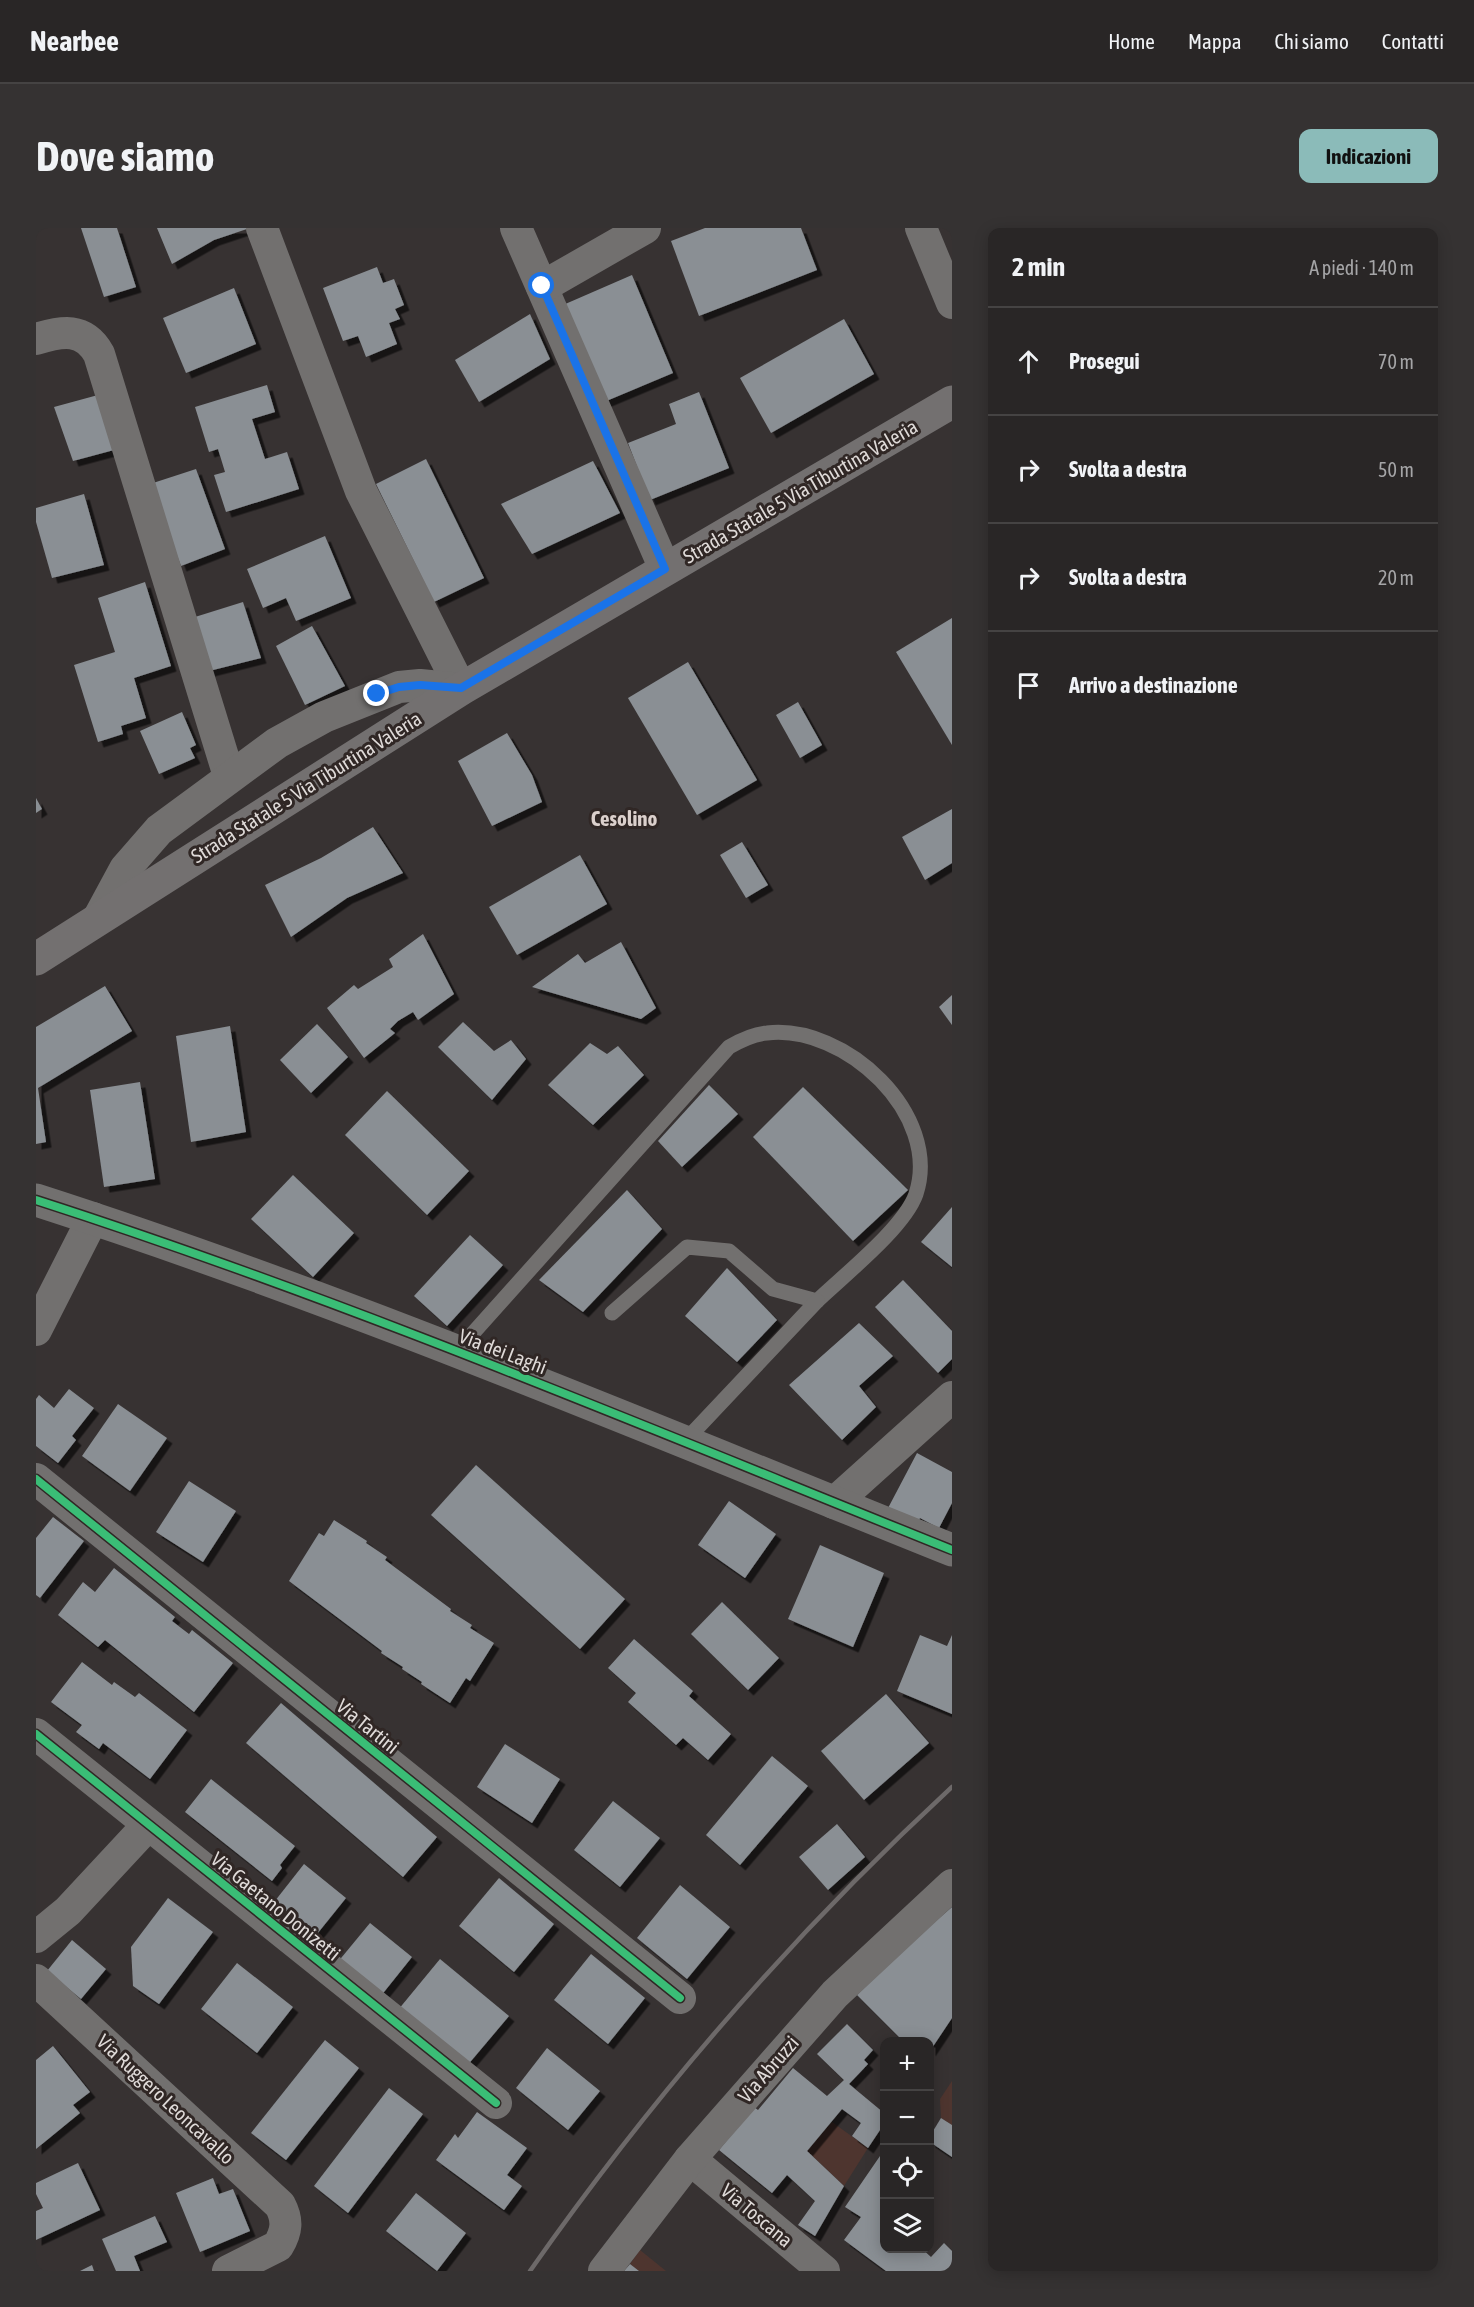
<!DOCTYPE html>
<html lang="it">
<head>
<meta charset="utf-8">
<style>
	:root { --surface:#292626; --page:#353232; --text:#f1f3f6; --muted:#a5a5a7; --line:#454343; --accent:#8bbbb9 }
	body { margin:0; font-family:"Asap Condensed",sans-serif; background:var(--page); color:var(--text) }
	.controls { position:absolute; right:18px; bottom:18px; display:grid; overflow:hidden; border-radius:12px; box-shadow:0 3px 15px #0003 }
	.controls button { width:54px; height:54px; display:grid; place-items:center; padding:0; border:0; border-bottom:2px solid var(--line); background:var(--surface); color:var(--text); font:30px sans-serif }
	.stop { position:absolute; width:18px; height:18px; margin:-14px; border:4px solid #1a73e8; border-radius:50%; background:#fff }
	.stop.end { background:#1a73e8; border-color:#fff; box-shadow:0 2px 6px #0008 }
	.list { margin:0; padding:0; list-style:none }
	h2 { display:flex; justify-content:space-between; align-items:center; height:78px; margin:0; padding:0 24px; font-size:26px }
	h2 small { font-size:20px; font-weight:400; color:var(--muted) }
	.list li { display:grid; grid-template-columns:39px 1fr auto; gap:18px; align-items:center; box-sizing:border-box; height:108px; padding:0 24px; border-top:2px solid var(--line) }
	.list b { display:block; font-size:22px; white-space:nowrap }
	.list em { font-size:20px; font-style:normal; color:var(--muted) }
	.icon { flex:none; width:33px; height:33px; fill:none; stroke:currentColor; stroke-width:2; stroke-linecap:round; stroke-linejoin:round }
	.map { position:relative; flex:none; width:916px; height:2043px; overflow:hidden; border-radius:12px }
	header { display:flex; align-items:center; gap:36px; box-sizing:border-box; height:84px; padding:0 30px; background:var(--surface); border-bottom:2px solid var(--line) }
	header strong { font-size:28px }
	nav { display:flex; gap:33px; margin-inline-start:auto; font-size:21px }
	.intro { display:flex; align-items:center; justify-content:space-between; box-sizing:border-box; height:144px; padding:0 36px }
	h1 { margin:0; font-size:42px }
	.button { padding:15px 27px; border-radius:12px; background:var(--accent); color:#111; font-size:21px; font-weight:700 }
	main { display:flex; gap:36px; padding:0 36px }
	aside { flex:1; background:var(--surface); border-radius:12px; box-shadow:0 3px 15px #0003 }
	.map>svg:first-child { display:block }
</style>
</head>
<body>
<header>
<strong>Nearbee</strong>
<nav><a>Home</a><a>Mappa</a><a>Chi siamo</a><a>Contatti</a></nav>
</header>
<div class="intro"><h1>Dove siamo</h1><a class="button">Indicazioni</a></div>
<main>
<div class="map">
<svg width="916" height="2043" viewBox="0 0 916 2043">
	<defs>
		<filter id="shadow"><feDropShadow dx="5.5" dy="5.5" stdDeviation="0" flood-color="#0009"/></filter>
	</defs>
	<rect width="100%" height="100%" fill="#373232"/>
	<g fill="#4e352f">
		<path d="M 916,1853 L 916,1897 L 905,1890 L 904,1871 Z"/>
		<path d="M 796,1894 L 832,1920 L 808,1958 L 771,1923 Z"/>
		<path d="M 604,2022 L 630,2043 L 603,2043 L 594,2036 Z"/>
	</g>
	<g fill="#8a8f94" filter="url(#shadow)">
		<path d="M 45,0 L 81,0 L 100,59 L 68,69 Z"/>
		<path d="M 121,0 L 214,0 L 178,12 L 136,36 Z"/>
		<path d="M 669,0 L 765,0 L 781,42 L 663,88 L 635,13 Z"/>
		<path d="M 341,39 L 347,55 L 358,51 L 368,77 L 359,81 L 364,91 L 353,95 L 361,116 L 330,129 L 322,108 L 307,113 L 287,60 Z"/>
		<path d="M 596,47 L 637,145 L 568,174 L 527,77 Z"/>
		<path d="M 198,60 L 220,116 L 150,145 L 127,90 Z"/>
		<path d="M 494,86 L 514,131 L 443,174 L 419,132 Z"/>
		<path d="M 808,91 L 838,146 L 735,205 L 704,150 Z"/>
		<path d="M 231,157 L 239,184 L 216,191 L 229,231 L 251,224 L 263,261 L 190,284 L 178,247 L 189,244 L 182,221 L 173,224 L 159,179 Z"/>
		<path d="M 663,164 L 693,240 L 614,272 L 592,215 L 640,196 L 633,176 Z"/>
		<path d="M 62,167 L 78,222 L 37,233 L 18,179 Z"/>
		<path d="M 390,231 L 448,350 L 398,374 L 340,256 Z"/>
		<path d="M 557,233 L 584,285 L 496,326 L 465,276 Z"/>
		<path d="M 160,241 L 189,321 L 145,338 L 114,256 Z"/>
		<path d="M 48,266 L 68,337 L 16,350 L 0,294 L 0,280 Z"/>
		<path d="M 289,308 L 315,370 L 260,393 L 250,370 L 227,380 L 211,341 Z"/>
		<path d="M 109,354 L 135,438 L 98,450 L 110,490 L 85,498 L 87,506 L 62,514 L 38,437 L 79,424 L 62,370 Z"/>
		<path d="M 207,374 L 225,430 L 173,443 L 159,389 Z"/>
		<path d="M 916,390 L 916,517 L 860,424 Z"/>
		<path d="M 276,398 L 309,458 L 269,477 L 240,418 Z"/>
		<path d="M 652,434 L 721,552 L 661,587 L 592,470 Z"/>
		<path d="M 762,474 L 786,517 L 764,530 L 740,487 Z"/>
		<path d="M 146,484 L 160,517 L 154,520 L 159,530 L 123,546 L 104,503 Z"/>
		<path d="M 471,505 L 496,547 L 506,574 L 456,598 L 422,533 Z"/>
		<path d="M 0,570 L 6,581 L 0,585 Z"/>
		<path d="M 916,581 L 916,635 L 889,652 L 866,609 Z"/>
		<path d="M 337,599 L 367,645 L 311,670 L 255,709 L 229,657 L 285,630 Z"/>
		<path d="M 706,614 L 732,657 L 710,670 L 684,627 Z"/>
		<path d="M 544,627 L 571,676 L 481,727 L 453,679 Z"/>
		<path d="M 387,706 L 418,766 L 382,792 L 377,784 L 362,793 L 354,801 L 359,805 L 328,830 L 291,780 L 318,757 L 322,761 L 357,739 L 353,731 Z"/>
		<path d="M 585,714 L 620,780 L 605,791 L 496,759 L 542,726 L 549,735 Z"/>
		<path d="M 69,758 L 96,803 L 2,860 L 10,914 L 0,916 L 0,799 Z"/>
		<path d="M 916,767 L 916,797 L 903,779 Z"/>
		<path d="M 427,794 L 458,823 L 475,812 L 490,831 L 456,872 L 402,819 Z"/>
		<path d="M 281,796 L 312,829 L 275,865 L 244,832 Z"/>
		<path d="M 194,798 L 210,904 L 155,914 L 140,808 Z"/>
		<path d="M 554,815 L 571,826 L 582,818 L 608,847 L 557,897 L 512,857 Z"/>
		<path d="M 104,854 L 119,951 L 68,959 L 54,862 Z"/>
		<path d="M 673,857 L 702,886 L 646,939 L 622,913 Z"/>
		<path d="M 767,859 L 872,962 L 817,1013 L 717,909 Z"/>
		<path d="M 351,863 L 433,943 L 391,987 L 309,907 Z"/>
		<path d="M 257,947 L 318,1005 L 277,1049 L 215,991 Z"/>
		<path d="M 591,962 L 626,1001 L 547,1084 L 503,1052 Z"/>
		<path d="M 916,979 L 916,1039 L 885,1014 Z"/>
		<path d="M 434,1007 L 467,1037 L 411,1098 L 378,1068 Z"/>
		<path d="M 691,1040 L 741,1092 L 701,1134 L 649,1088 Z"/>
		<path d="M 867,1052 L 916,1103 L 916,1131 L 902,1145 L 839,1079 Z"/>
		<path d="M 823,1095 L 857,1128 L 823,1158 L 840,1179 L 806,1212 L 753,1157 Z"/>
		<path d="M 33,1161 L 58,1180 L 36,1208 L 40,1212 L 22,1235 L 0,1218 L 0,1171 L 3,1167 L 18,1180 Z"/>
		<path d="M 82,1176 L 131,1210 L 94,1263 L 46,1228 Z"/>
		<path d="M 881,1225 L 916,1244 L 916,1275 L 903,1300 L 884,1290 L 880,1297 L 851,1282 Z"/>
		<path d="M 440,1237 L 589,1371 L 544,1421 L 395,1287 Z"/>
		<path d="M 153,1253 L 200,1283 L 167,1334 L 120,1304 Z"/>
		<path d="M 693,1273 L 740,1306 L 709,1350 L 662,1317 Z"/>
		<path d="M 17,1289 L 48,1313 L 4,1370 L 0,1367 L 0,1310 Z"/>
		<path d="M 298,1292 L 331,1313 L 330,1315 L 351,1329 L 349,1332 L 415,1381 L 414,1383 L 436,1397 L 434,1400 L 458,1415 L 434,1453 L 430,1450 L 414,1475 L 385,1456 L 386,1454 L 366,1441 L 367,1439 L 345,1425 L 346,1423 L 253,1353 L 283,1305 L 288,1308 Z"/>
		<path d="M 784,1317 L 848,1345 L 817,1419 L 752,1391 Z"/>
		<path d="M 78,1340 L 139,1389 L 136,1393 L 153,1406 L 156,1402 L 197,1435 L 158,1484 L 69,1412 L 62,1419 L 22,1387 L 47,1354 L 59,1364 Z"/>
		<path d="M 686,1374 L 743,1430 L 712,1462 L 655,1406 Z"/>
		<path d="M 884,1407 L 911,1418 L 916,1407 L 916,1486 L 861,1463 Z"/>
		<path d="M 598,1411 L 657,1463 L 653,1468 L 695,1506 L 672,1532 L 647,1510 L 640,1517 L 592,1474 L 600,1465 L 572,1440 Z"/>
		<path d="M 46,1434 L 76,1457 L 78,1454 L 99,1469 L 103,1465 L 151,1502 L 114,1551 L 67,1515 L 63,1521 L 40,1504 L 46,1497 L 15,1474 Z"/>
		<path d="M 850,1466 L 893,1515 L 828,1572 L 785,1523 Z"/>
		<path d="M 245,1475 L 401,1609 L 367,1649 L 210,1515 Z"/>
		<path d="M 469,1516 L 524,1551 L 496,1595 L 441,1559 Z"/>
		<path d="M 736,1528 L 772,1558 L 704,1637 L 670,1607 Z"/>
		<path d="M 175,1551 L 259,1618 L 244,1637 L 246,1640 L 236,1653 L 149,1584 Z"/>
		<path d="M 577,1573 L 624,1610 L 584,1659 L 538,1622 Z"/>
		<path d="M 801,1596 L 829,1629 L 792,1662 L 763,1629 Z"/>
		<path d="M 268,1636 L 310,1670 L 277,1711 L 235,1678 Z"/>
		<path d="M 463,1650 L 518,1696 L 478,1744 L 423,1698 Z"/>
		<path d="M 644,1657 L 694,1699 L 651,1751 L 601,1710 Z"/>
		<path d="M 132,1670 L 177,1704 L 123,1776 L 97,1758 L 95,1719 Z"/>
		<path d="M 916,1679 L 916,1790 L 894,1823 L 894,1814 L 868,1814 L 821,1767 L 870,1719 Z"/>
		<path d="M 334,1695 L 376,1729 L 344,1769 L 301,1735 Z"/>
		<path d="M 36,1712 L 70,1741 L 45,1771 L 11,1743 Z"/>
		<path d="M 555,1726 L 609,1770 L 572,1816 L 518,1772 Z"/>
		<path d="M 404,1731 L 473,1788 L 430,1839 L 362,1782 Z"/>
		<path d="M 201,1735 L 257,1779 L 221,1825 L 165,1781 Z"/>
		<path d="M 811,1796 L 837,1822 L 828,1832 L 832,1836 L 813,1856 L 848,1885 L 848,1896 L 832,1920 L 816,1908 L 825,1895 L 806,1881 L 771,1923 L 808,1958 L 779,2008 L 762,1997 L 779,1973 L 751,1947 L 736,1965 L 683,1922 L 718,1879 L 722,1882 L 757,1840 L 791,1868 L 808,1852 L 781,1826 Z"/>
		<path d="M 289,1812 L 323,1840 L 250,1932 L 215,1905 Z"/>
		<path d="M 17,1818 L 54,1864 L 37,1877 L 44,1885 L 0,1921 L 0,1832 Z"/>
		<path d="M 511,1820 L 564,1863 L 532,1902 L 480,1860 Z"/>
		<path d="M 353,1860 L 387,1886 L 312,1985 L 278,1958 Z"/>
		<path d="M 441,1884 L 491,1920 L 471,1947 L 486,1958 L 468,1982 L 400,1932 L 419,1906 L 422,1910 Z"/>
		<path d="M 905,1890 L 916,1897 L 916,1929 L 894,1914 L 894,1908 Z"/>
		<path d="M 844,1928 L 848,1929 L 848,2020 L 885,2020 L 895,2029 L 908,2015 L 916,2023 L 916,2043 L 850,2043 L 808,2012 L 825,1989 L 809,1979 Z"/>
		<path d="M 42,1935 L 64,1982 L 0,2012 L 0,1983 L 7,1980 L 0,1966 L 0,1955 Z"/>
		<path d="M 177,1950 L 183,1966 L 197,1961 L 214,2003 L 164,2024 L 140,1965 Z"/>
		<path d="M 380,1965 L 430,2005 L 401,2043 L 350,2003 Z"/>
		<path d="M 119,1988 L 131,2014 L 98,2028 L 104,2043 L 80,2043 L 66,2011 Z"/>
		<path d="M 594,2036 L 603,2043 L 588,2043 Z"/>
		<path d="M 56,2037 L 58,2043 L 44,2043 Z"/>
	</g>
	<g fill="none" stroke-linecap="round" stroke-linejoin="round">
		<g stroke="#72706f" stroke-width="15">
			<path d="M 421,1123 L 693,819 C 705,812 717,806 731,805 C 809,796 906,886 880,966 C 868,1000 808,1047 781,1073 L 737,1061 L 693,1023 L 651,1019 L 576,1085"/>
			<path d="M 649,1213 L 781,1073"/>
		</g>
		<g stroke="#72706f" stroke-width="32">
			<path d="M 226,0 L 325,263 L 425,461"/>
			<path d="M 480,0 L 629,341"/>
			<path d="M 885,0 L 916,75"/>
			<path d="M 506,59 L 609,0"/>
			<path d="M 0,111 C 26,103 48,99 63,126 L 193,548"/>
			<path d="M 62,691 L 89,641 L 123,602 L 241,515 L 288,489 L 363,459 L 384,457 L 425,461"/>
			<path d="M 0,1102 L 57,990"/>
			<path d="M 0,1251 L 644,1770"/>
			<path d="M 798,1275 L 916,1169"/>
			<path d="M 0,1506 L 460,1875"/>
			<path d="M 0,1709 L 32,1683 L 112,1597"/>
			<path d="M 0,1752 L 244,1977 C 252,1992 251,2003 242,2018 L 192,2043"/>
			<path d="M 654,1931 L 788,2043"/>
			<path d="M 568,2043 L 654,1931 L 799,1766 L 916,1657"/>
		</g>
		<path stroke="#72706f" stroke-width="33" d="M 0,972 C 311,1072 612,1200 916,1322"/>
		<path stroke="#737070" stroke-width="33" d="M 0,731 L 425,461 L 916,174"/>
		<path stroke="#6d6969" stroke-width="4.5" d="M 494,2043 C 618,1866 758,1705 916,1559"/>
		<defs>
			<g id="cycleway">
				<path d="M 0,972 C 311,1072 612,1200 916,1322"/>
				<path d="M 0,1251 L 644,1770"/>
				<path d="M 0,1506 L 460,1875"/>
			</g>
		</defs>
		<use href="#cycleway" stroke="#302725" stroke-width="11"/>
		<use href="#cycleway" stroke="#3abd76" stroke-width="8"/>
	</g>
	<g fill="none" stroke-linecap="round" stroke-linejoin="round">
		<path stroke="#1a73e8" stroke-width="8" d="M 341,466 L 363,459 L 384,457 L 425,460 L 629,341 L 506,58"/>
	</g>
	<g text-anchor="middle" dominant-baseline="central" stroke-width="6" stroke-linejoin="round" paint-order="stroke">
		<g font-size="20" fill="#dfdad8" stroke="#302725">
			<text transform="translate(764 263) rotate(-30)">Strada Statale 5 Via Tiburtina Valeria</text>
			<text transform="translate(270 559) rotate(-32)">Strada Statale 5 Via Tiburtina Valeria</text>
			<text transform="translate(467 1123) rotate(21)">Via dei Laghi</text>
			<text transform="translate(332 1498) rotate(39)">Via Tartini</text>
			<text transform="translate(240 1678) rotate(39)">Via Gaetano Donizetti</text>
			<text transform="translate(732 1841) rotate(-49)">Via Abruzzi</text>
			<text transform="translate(130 1871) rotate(43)">Via Ruggero Leoncavallo</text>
			<text transform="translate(721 1987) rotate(40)">Via Toscana</text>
		</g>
		<g font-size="21" font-weight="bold" fill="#dbd0cc" stroke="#302725">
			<text x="588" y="590">Cesolino</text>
		</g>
	</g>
</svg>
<div class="controls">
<button>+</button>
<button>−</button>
<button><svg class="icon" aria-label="locate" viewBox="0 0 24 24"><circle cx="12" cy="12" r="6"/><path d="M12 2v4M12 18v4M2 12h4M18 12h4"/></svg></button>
<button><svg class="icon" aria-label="layers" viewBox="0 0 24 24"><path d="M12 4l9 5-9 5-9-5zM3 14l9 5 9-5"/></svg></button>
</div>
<div class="stop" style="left:506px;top:58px"></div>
<div class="stop end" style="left:341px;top:466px"></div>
</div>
<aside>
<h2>2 min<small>A piedi · 140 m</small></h2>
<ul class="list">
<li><svg class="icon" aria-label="ahead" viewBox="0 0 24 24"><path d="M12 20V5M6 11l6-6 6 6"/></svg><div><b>Prosegui</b></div><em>70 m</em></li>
<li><svg class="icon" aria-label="right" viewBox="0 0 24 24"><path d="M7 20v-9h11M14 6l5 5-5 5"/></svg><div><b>Svolta a destra</b></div><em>50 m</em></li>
<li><svg class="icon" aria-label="right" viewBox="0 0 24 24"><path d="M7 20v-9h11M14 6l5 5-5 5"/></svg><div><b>Svolta a destra</b></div><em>20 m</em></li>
<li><svg class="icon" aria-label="arrive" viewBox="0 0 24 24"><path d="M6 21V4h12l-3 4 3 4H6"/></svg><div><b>Arrivo a destinazione</b></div></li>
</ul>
</aside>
</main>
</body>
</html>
